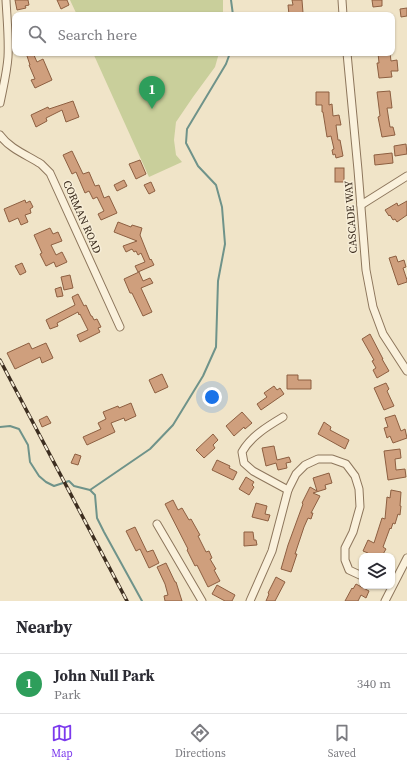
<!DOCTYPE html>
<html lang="en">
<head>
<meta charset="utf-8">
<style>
	:root { --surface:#fff; --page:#f2f2f3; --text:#2b2b33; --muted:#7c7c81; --line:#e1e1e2; --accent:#7c3aed }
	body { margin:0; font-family:"Source Serif 4",serif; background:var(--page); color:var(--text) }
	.controls { position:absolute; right:12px; bottom:12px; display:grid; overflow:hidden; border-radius:8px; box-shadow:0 1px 3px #0004 }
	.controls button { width:36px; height:36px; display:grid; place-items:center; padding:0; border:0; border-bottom:1px solid var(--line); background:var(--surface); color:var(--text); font:20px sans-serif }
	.you { position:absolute; left:212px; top:397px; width:14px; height:14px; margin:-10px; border:3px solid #fff; border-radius:50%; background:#1a73e8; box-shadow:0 0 0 6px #1a73e833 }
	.badge { display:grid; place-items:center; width:26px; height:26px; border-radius:50%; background:var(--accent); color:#fff; font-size:13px; font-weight:700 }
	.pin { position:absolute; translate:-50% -33px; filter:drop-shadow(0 1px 2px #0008) }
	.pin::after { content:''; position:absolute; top:21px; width:14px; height:12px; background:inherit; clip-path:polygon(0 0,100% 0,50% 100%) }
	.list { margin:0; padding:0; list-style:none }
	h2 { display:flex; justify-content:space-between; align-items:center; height:52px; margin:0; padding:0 16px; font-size:17px }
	h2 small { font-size:13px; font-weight:400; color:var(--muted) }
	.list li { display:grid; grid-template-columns:26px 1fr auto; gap:12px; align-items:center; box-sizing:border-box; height:60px; padding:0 16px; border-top:1px solid var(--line) }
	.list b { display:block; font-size:15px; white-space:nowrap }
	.list p { margin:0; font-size:13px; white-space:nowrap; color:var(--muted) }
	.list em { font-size:13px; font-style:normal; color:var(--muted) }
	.icon { flex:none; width:22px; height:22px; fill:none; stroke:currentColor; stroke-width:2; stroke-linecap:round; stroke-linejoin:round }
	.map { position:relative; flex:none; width:407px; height:601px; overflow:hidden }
	.search { position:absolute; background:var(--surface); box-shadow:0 1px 3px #0004; left:12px; right:12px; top:12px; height:44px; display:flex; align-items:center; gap:10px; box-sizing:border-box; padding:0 14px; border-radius:8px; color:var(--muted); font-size:15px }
	.sheet { height:112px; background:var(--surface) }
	nav { display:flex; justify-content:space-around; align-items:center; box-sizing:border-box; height:56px; border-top:1px solid var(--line); background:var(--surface); font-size:11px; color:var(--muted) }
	nav a { display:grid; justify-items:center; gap:2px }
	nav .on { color:var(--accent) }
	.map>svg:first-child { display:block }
</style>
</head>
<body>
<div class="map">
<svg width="407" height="601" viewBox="0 0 407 601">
	<rect width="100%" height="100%" fill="#f0e4c8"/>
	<g fill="#c9cf9b">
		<path d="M 70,0 L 223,0 L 223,15 L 77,15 Z"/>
		<path d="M 93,53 L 219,53 L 215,67 L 193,97 L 176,122 L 174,140 L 176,155 L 182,162 L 149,177 Z"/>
	</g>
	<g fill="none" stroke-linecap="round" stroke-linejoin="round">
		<g stroke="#6f938a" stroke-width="2">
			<path d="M 231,0 L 233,15"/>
			<path d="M 0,427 L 10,426 L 19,429 L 28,445 L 30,462 L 39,476 L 46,482 L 54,486 L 69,481 L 74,486 L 90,490 L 95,495 L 97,518 L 104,532 L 142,601"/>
			<path d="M 90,490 L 150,449 L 173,425 L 203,376 L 216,347 L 218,281 L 225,244 L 222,207 L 216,185 L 198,166 L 186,143 L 187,129 L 226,64 L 230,53"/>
		</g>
	</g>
	<g fill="#cf9f7d" stroke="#8d5f41">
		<path d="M 15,0 L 28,0 L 29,5 L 25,6 L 26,8 L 17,10 Z"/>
		<path d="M 57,0 L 67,0 L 69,5 L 61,9 Z"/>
		<path d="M 292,0 L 302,0 L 303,13 L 297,13 L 297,15 L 289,15 L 288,5 L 293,5 Z"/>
		<path d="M 372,0 L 382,0 L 382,6 L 373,7 Z"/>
		<path d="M 407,8 L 407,16 L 401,17 L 400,9 Z"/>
		<path d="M 26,53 L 33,53 L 37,62 L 43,59 L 52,80 L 35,88 L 31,80 L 35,79 L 29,65 L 30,65 Z"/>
		<path d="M 378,53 L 390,53 L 391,61 L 397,60 L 398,71 L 391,71 L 392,77 L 379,78 L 377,63 L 379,63 Z"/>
		<path d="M 390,91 L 392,108 L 387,108 L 390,127 L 393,127 L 395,135 L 382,137 L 378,117 L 380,116 L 377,92 Z"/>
		<path d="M 316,92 L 329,92 L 329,105 L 332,104 L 333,116 L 339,115 L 341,125 L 336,125 L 338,140 L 340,140 L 343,156 L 336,158 L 335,154 L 333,155 L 332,150 L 334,149 L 331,136 L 327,137 L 323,112 L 322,112 L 322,105 L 316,105 Z"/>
		<path d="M 73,101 L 79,117 L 66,122 L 62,110 L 46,118 L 47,121 L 36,127 L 31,115 L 48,107 L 49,109 Z"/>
		<path d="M 406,144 L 407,154 L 395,156 L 394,146 Z"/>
		<path d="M 72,151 L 83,174 L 89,172 L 95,186 L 99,185 L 104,198 L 109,196 L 117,213 L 101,220 L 98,214 L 104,211 L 97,197 L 93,199 L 89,191 L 85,193 L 76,172 L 72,174 L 63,155 Z"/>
		<path d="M 392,153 L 393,163 L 375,165 L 374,155 Z"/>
		<path d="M 140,160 L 146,174 L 136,179 L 129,164 Z"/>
		<rect x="335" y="168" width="9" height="14"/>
		<path d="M 124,180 L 127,186 L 117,191 L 114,185 Z"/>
		<path d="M 151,182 L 155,191 L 149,194 L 144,185 Z"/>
		<path d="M 25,200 L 26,203 L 30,201 L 33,207 L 30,209 L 31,213 L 25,215 L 28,222 L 21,225 L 18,218 L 9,222 L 4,209 Z"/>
		<path d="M 407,201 L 407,215 L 397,222 L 395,219 L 393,220 L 390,215 L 389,216 L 385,210 L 397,203 L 398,206 Z"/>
		<path d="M 118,222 L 131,227 L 132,225 L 142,228 L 140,235 L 150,260 L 151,259 L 154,265 L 138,272 L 135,266 L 145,262 L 141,253 L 138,255 L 136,251 L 134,252 L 132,249 L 126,252 L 123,246 L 137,241 L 114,232 Z"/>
		<path d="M 50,228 L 53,234 L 58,232 L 62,241 L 51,245 L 56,255 L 62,252 L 67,262 L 56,267 L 54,262 L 46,266 L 40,254 L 42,253 L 34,235 Z"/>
		<path d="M 396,256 L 398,262 L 404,260 L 406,267 L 403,268 L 407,280 L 407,282 L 398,285 L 389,258 Z"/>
		<path d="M 22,263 L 26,272 L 20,275 L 15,266 Z"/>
		<path d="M 139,272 L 143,281 L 150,278 L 153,283 L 141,288 L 152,312 L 143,316 L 132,293 L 130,293 L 124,279 Z"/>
		<path d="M 70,275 L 73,288 L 64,290 L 61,277 Z"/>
		<path d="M 61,287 L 63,296 L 57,297 L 55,289 Z"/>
		<path d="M 78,294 L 84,306 L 86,305 L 91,316 L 92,316 L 94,320 L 97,319 L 101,327 L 98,328 L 100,332 L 80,342 L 77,335 L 88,330 L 80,314 L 79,315 L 78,312 L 57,323 L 58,326 L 50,329 L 46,320 L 75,305 L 72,297 Z"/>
		<path d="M 370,334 L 383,359 L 382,359 L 389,371 L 377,378 L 373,370 L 376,368 L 372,361 L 374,360 L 362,339 Z"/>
		<path d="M 29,343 L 32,349 L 46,343 L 53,358 L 42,363 L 40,357 L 15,369 L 7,353 Z"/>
		<path d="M 162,374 L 168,387 L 155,393 L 149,380 Z"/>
		<path d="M 287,375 L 298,375 L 298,380 L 311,380 L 311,389 L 287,389 Z"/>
		<path d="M 386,383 L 389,389 L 387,391 L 394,406 L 384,410 L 374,388 Z"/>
		<path d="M 274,386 L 277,390 L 280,388 L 284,394 L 261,410 L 257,404 L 267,397 L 264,393 Z"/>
		<path d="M 131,403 L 136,416 L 125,421 L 124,418 L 111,423 L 115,432 L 87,445 L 83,437 L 101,429 L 98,423 L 106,419 L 103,412 L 118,406 L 119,408 Z"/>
		<path d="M 242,412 L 252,423 L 245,429 L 244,427 L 234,436 L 226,426 Z"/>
		<path d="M 395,415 L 401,431 L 405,429 L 407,438 L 393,443 L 390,436 L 387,438 L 384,428 L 388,427 L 385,418 Z"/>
		<path d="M 47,416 L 51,423 L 42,427 L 39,420 Z"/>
		<path d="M 324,422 L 331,427 L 330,430 L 349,440 L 345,449 L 318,434 Z"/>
		<path d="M 213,434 L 218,440 L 213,445 L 215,448 L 204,458 L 196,450 Z"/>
		<path d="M 274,446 L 277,460 L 289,457 L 291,462 L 286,463 L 287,468 L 278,470 L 276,463 L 266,466 L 262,448 Z"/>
		<path d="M 400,449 L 401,458 L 395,459 L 396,470 L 405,469 L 406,477 L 388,480 L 384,451 Z"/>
		<path d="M 75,454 L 81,456 L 78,465 L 71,463 Z"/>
		<path d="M 217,460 L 230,466 L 229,468 L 237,472 L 233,480 L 212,470 Z"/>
		<path d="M 329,473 L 332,483 L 325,485 L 326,489 L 313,493 L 320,496 L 311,513 L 313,513 L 311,519 L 308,518 L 304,527 L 295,554 L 297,554 L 291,572 L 281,569 L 288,545 L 303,504 L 302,503 L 310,487 L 317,491 L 313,478 Z"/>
		<path d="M 246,477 L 254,482 L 252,485 L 254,487 L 249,495 L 239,489 Z"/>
		<path d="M 391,490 L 401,492 L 400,506 L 401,506 L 400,515 L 398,514 L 395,524 L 393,523 L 391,529 L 390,528 L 383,547 L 386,549 L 382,556 L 366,556 L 368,553 L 363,551 L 368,540 L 374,543 L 382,518 L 385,519 L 387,497 L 390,498 Z"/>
		<path d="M 173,500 L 178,510 L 182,508 L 189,520 L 191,519 L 200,535 L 198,536 L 206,552 L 209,551 L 212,558 L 210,559 L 216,569 L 214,570 L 220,581 L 208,587 L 197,565 L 195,566 L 187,550 L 188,549 L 165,504 Z"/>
		<path d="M 256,503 L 267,506 L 265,514 L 270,515 L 268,521 L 252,517 Z"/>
		<path d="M 135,527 L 147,552 L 153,550 L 159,563 L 149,568 L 140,549 L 136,551 L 126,531 Z"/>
		<path d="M 244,532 L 253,532 L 254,540 L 256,540 L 257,545 L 244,546 Z"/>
		<path d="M 166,563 L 175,582 L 176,582 L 182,601 L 165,601 L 164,596 L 168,595 L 165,584 L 157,567 Z"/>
		<path d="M 276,577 L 285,582 L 275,601 L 266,601 L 269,594 L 268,593 Z"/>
		<path d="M 356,584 L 369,591 L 366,598 L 361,595 L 358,601 L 345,601 L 352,588 L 353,589 Z"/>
		<path d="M 217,585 L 235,595 L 232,601 L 225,601 L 212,594 Z"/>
	</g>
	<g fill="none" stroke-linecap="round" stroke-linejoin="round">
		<defs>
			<g id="minor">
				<path d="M 342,0 L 343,15"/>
				<path d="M 347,53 L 358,170 L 366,270 L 373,307 L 383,334 L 407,371"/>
				<path d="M 0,103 C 3,88 7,72 8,57 C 9,38 7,19 6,0"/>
				<path d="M 0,135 C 10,149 27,155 41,164 C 44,167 47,170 50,173 L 120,327"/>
				<path d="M 361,205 L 407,176"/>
				<path d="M 283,417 C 268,426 251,436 242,452 L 244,463 L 253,471 L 288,490"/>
				<path d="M 157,524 L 202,601"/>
				<path d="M 250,601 L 272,551 L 288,490 L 296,474 L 305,465 L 318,459 L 332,459 L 346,464 L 355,476 L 359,489 L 360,507 L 353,532 L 345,548 L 345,560 L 349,570 L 362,576"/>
				<path d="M 385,601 L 407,558"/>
			</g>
		</defs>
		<use href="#minor" stroke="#8d765c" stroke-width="9"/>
		<use href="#minor" stroke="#faf1dc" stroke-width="7"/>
		<defs>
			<path id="rail" d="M 0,360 L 127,601"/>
		</defs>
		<use href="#rail" stroke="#3d2e20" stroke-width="3.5"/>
		<use href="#rail" stroke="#f7eed8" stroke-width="2" stroke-dasharray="6" stroke-linecap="butt"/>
	</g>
	<g text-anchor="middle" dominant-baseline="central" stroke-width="3" stroke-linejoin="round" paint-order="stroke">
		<g font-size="11" fill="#3d2e20" stroke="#f7eed8">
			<text transform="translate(82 217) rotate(66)">CORMAN ROAD</text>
			<text transform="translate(351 217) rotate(-94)">CASCADE WAY</text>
		</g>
	</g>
</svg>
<div class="controls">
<button><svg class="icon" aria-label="layers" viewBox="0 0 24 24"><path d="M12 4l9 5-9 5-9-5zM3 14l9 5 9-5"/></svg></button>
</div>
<div class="you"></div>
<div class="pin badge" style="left:152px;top:109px;background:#2e9e5b">1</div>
<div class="search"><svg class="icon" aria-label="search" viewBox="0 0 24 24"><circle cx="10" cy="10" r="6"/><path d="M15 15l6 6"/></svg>Search here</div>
</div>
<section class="sheet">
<h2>Nearby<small></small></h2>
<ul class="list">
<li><span class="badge" style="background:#2e9e5b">1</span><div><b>John Null Park</b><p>Park</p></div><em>340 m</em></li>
</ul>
</section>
<nav>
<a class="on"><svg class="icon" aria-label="map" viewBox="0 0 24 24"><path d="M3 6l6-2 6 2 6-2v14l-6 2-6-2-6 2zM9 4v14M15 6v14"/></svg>Map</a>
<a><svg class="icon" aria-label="directions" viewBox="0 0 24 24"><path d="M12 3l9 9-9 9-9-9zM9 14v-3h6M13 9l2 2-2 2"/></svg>Directions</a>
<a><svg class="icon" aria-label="saved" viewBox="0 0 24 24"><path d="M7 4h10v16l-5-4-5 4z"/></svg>Saved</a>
</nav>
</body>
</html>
